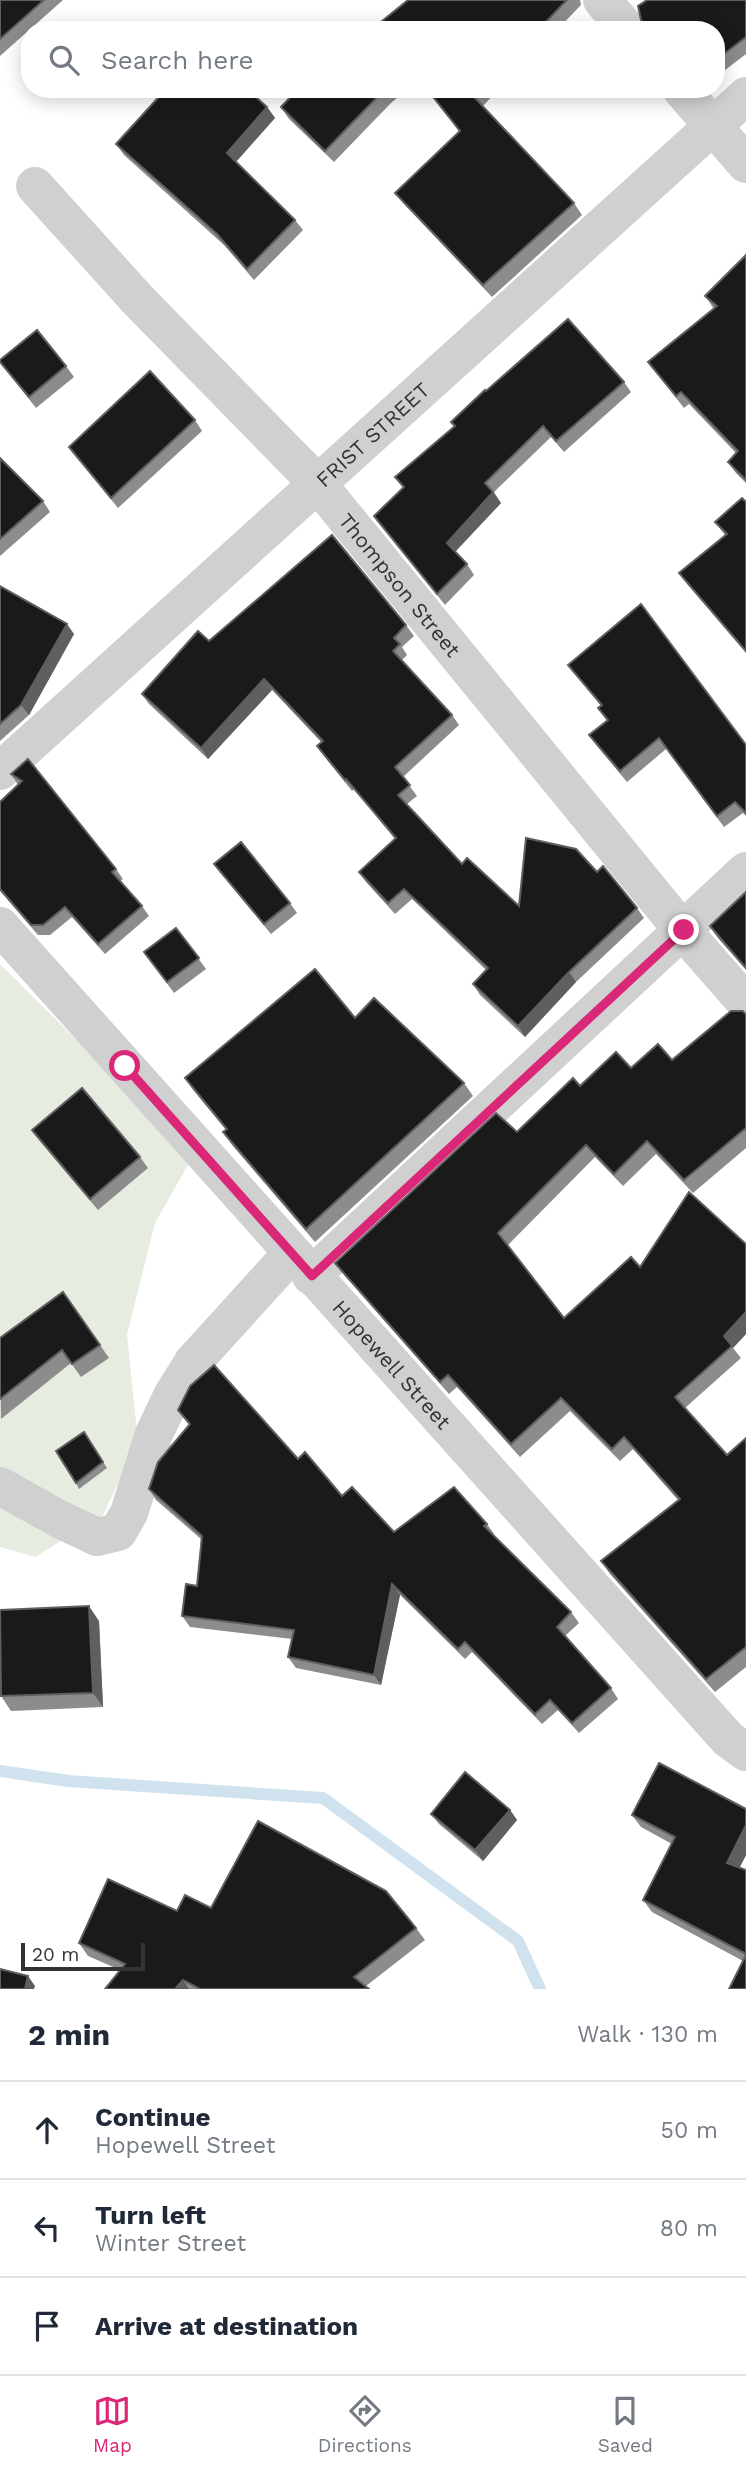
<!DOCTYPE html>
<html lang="en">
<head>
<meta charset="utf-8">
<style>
	:root { --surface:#fff; --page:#f2f2f3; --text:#1f2937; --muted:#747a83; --line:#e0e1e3; --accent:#db2777 }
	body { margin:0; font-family:"Work Sans",sans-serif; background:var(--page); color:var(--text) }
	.scale { position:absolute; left:21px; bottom:18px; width:124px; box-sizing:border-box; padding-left:7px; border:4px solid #333; border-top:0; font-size:19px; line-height:24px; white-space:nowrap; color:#333; -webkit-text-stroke:5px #fff; paint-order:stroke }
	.stop { position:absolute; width:21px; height:21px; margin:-16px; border:5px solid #db2777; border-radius:50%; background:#fff }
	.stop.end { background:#db2777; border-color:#fff; box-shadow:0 2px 7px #0008 }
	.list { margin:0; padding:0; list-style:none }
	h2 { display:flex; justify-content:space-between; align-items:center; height:91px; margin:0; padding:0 28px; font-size:30px }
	h2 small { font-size:23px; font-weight:400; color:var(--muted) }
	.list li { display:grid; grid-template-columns:46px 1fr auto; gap:21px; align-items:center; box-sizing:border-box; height:98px; padding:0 28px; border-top:2px solid var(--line) }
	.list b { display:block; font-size:26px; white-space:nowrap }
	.list p { margin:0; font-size:23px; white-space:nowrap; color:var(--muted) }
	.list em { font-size:23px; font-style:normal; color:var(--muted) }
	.icon { flex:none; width:38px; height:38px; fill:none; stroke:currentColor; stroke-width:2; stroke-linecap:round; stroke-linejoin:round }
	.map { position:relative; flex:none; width:746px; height:1989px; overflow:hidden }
	.search { position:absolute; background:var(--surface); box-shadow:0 4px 18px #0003; left:21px; right:21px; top:21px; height:77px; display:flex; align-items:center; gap:18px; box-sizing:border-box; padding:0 24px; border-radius:28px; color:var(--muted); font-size:26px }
	.sheet { height:385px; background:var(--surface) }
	nav { display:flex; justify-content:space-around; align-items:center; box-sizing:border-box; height:98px; border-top:2px solid var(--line); background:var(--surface); font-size:19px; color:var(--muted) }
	nav a { display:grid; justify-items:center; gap:4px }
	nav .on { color:var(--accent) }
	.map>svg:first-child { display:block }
</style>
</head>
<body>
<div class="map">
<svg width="746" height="1989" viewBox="0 0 746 1989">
	<rect width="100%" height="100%" fill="#fff"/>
	<path fill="#e6ecdf" d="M 0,964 L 193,1156 L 155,1223 L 127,1335 L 138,1441 L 103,1515 L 35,1557 L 0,1547 Z"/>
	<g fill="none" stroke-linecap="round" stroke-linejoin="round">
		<path stroke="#cfe2ee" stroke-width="12" d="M 0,1771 L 68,1781 L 323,1798 L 518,1941 L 540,1989"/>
		<g stroke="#d0d0d0" stroke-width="38">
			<path d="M 602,0 L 628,30"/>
			<path d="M 681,89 L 746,164"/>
			<path id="s1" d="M 35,186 L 137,299 L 317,483 L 683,931 L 746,1003"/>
			<path id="s2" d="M 0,771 L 746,96"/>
			<path id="s3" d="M 0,926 L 728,1739 L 746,1752"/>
			<path d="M 311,1276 L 746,871"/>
			<path d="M 0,1486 L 59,1519 L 97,1537 L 118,1532 L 129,1513 L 154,1434 L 173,1394 L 193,1362 L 292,1253"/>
		</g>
	</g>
	<g fill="#8c8c8c">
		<path d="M 0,0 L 63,0 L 0,56 Z"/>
		<path d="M 408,0 L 580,0 L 581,5 L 557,30 L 371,30 Z"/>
		<path d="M 746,0 L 746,54 L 716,77 L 716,30 Z"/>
		<path d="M 298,89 L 408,89 L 391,103 L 334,162 L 289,119 L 281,107 Z"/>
		<path d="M 426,89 L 499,89 L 482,107 L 574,203 L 582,215 L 492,297 L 404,204 L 395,193 L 459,131 Z"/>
		<path d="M 267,107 L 275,118 L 236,162 L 295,220 L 303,230 L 254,280 L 224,245 L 124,155 L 116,144 Z"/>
		<path d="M 746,255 L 746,483 L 736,473 L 728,462 L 736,453 L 689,404 L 684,408 L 648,362 L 714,309 L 705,296 Z"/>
		<path d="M 0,362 L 66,366 L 74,377 L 36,408 Z"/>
		<path d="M 624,382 L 631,392 L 564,452 L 551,437 L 494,492 L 501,503 L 455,552 L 467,564 L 474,575 L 445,605 L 374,516 L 403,488 L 395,477 L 454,427 L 451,422 L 486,391 Z"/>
		<path d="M 195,420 L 202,431 L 118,508 L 69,447 Z"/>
		<path d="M 0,458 L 43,501 L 50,512 L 0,556 Z"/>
		<path d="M 746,502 L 746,653 L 687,584 L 679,573 L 725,535 L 715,522 Z"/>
		<path d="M 0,586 L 74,634 L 29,715 L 0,741 Z"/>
		<path d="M 406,625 L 414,636 L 402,647 L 407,655 L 402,660 L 452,715 L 459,725 L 403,777 L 417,796 L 407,804 L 462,864 L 519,906 L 597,872 L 637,908 L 644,918 L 576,982 L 525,1037 L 480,995 L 473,984 L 486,970 L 412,899 L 395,914 L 366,882 L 359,872 L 395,839 L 354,789 L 352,791 L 324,756 L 317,746 L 321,742 L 272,690 L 208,759 L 149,704 L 142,694 L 209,641 Z"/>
		<path d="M 568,665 L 746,745 L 746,816 L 743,813 L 724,827 L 666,749 L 627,782 L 597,746 L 589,735 L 607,721 L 598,708 L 601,706 Z"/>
		<path d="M 28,759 L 116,869 L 123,879 L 120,881 L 142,906 L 149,916 L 105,954 L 72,917 L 50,935 L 38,935 L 0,891 L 0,802 L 18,785 L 11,774 Z"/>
		<path d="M 214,864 L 290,903 L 297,913 L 271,934 Z"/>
		<path d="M 746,892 L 746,970 L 717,937 L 710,926 Z"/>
		<path d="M 176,928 L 206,969 L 174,993 L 144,952 Z"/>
		<path d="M 746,1015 L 746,1148 L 693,1193 L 656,1154 L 623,1186 L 595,1157 L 508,1245 L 564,1318 L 640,1267 L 746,1244 L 746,1334 L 733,1348 L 741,1358 L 685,1408 L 727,1455 L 746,1438 L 746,1667 L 715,1692 L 610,1574 L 601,1561 L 678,1500 L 633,1449 L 620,1461 L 570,1411 L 520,1457 L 457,1387 L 449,1394 L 344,1275 L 335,1263 L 517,1132 L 580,1086 L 631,1068 L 672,1060 Z"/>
		<path d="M 355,1018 L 464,1083 L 473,1096 L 315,1242 L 232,1145 L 223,1132 L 226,1130 L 194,1091 L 185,1078 Z"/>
		<path d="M 32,1130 L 140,1157 L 148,1168 L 98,1210 L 40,1141 Z"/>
		<path d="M 63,1292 L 109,1358 L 81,1377 L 71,1363 L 1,1419 L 0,1338 Z"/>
		<path d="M 178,1410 L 298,1459 L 342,1496 L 394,1532 L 487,1524 L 494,1534 L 493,1535 L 571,1612 L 579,1623 L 565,1636 L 611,1688 L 618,1699 L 579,1733 L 558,1710 L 542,1724 L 472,1652 L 465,1659 L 400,1595 L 381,1685 L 296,1668 L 288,1657 L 292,1639 L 190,1627 L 182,1616 L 197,1586 L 201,1539 L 156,1500 L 149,1489 L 189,1425 Z"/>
		<path d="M 84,1432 L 107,1468 L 79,1489 L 76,1483 Z"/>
		<path d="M 99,1621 L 103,1707 L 11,1711 L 1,1696 Z"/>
		<path d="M 746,1809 L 746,1855 L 739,1868 L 746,1870 L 746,1989 L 743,1961 L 652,1912 L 643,1900 L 672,1844 L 641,1827 L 632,1815 Z"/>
		<path d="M 510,1810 L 517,1820 L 483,1861 L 439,1824 L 431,1814 Z"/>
		<path d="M 211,1908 L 416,1928 L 425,1940 L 366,1986 L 369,1989 L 105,1989 L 120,1970 L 88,1956 L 79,1943 L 177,1911 Z"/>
	</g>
	<g fill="#5f5f5f">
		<path d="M 267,107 L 275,118 L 234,164 L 227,153 Z"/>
		<path d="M 493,492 L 501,503 L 454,553 L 447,543 Z"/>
		<path d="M 67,624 L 74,634 L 29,715 L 21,705 Z"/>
		<path d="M 264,679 L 272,690 L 208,759 L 201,748 Z"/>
		<path d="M 569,972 L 576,982 L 525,1037 L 518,1026 Z"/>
		<path d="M 746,1312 L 746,1334 L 733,1348 L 724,1336 Z"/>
		<path d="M 392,1584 L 400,1595 L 381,1685 L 374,1675 Z"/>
		<path d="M 89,1606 L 99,1621 L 103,1707 L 93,1693 Z"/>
		<path d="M 510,1810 L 517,1820 L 483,1861 L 475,1850 Z"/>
		<path d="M 746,1825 L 746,1855 L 736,1875 L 727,1863 Z"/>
		<path d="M 28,1976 L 35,1986 L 34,1989 L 25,1989 Z"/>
		<path d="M 183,1980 L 189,1989 L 175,1989 Z"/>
	</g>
	<g fill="#1a1a1a" stroke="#5f5f5f" stroke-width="2">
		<path d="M 0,0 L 44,0 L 0,39 Z"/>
		<path d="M 408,0 L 567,0 L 538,30 L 371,30 Z"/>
		<path d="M 647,0 L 746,0 L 746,37 L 716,60 L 716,30 L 648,30 L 641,20 L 638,6 Z"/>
		<path d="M 166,89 L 247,89 L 267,107 L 227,153 L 295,220 L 247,269 L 217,234 L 116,144 Z"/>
		<path d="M 298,89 L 385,89 L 325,151 L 281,107 Z"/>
		<path d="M 427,89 L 480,89 L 473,96 L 574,203 L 483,285 L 395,193 L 460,131 Z"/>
		<path d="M 746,255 L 746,480 L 728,462 L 738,451 L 681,392 L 676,396 L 648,362 L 717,306 L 705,296 Z"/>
		<path d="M 568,319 L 624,382 L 556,441 L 543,426 L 485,483 L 493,492 L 447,543 L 467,564 L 437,594 L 374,516 L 404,487 L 395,477 L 455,426 L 451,422 L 485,390 L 486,391 Z"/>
		<path d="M 37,330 L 66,366 L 29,397 L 0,362 L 0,360 Z"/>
		<path d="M 150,371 L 195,420 L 111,498 L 69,447 Z"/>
		<path d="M 0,458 L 43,501 L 0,539 Z"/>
		<path d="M 742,498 L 746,502 L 746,651 L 679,573 L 727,534 L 715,522 Z"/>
		<path d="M 332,535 L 406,625 L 394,638 L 400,644 L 393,651 L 452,715 L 395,767 L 410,785 L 398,795 L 462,864 L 467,858 L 519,906 L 526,838 L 576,849 L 597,872 L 603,866 L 637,908 L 569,972 L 518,1026 L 473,984 L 488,968 L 404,889 L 388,903 L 359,872 L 396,838 L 346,779 L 345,780 L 317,746 L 323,741 L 264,679 L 201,748 L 142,694 L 198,631 L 209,641 Z"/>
		<path d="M 0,586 L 67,624 L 21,705 L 0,724 Z"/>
		<path d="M 641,604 L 746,745 L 746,813 L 735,802 L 717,816 L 659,738 L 620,771 L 589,735 L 608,720 L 598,708 L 602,705 L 568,665 Z"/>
		<path d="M 28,759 L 116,869 L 112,872 L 142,906 L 98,944 L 65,907 L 43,925 L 31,925 L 0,889 L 0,802 L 22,781 L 11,774 Z"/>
		<path d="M 241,842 L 290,903 L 264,924 L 214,864 Z"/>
		<path d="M 746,892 L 746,968 L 710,926 Z"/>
		<path d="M 176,928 L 199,958 L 167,982 L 144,952 Z"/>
		<path d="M 315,969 L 355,1018 L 374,998 L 464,1083 L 306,1229 L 223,1132 L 227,1129 L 185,1078 Z"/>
		<path d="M 731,1011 L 743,1011 L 746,1015 L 746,1128 L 684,1180 L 647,1141 L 614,1174 L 586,1145 L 498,1233 L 564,1318 L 631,1257 L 640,1267 L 689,1192 L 746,1244 L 746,1312 L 724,1336 L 732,1346 L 675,1397 L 727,1455 L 746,1438 L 746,1647 L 706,1679 L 601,1561 L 680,1499 L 624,1437 L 612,1449 L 561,1398 L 511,1444 L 448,1375 L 440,1382 L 335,1263 L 496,1113 L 517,1132 L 573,1078 L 580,1086 L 616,1052 L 631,1068 L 658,1044 L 672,1060 Z"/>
		<path d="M 82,1088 L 140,1157 L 90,1199 L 32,1130 Z"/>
		<path d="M 63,1292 L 100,1345 L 72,1364 L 62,1350 L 0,1399 L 0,1338 Z"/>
		<path d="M 214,1365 L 298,1459 L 305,1452 L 342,1496 L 352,1487 L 394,1532 L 454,1487 L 487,1524 L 484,1526 L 571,1612 L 557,1627 L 611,1688 L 572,1723 L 550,1700 L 535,1714 L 465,1642 L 458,1649 L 392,1584 L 374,1675 L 288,1657 L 294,1630 L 182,1616 L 186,1584 L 197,1586 L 202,1536 L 149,1489 L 158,1462 L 190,1424 L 178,1410 L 190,1386 Z"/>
		<path d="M 84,1432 L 103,1462 L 76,1483 L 56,1451 Z"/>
		<path d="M 89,1606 L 93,1693 L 1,1696 L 0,1610 Z"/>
		<path d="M 659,1763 L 746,1809 L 746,1825 L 727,1863 L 746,1870 L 746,1954 L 643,1900 L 675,1837 L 632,1815 Z"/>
		<path d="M 465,1772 L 510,1810 L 475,1850 L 431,1814 Z"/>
		<path d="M 258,1821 L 386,1891 L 416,1928 L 354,1977 L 369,1989 L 200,1989 L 183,1980 L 175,1989 L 105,1989 L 125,1964 L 79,1943 L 108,1879 L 177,1911 L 185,1895 L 211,1908 Z"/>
		<path d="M 746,1955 L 746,1989 L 729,1989 Z"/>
		<path d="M 0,1969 L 28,1976 L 25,1989 L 0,1989 Z"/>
	</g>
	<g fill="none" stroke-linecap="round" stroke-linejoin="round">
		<path stroke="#db2777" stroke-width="9" d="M 125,1066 L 312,1276 L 684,930"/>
	</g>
	<g text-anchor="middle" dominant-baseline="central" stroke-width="7" stroke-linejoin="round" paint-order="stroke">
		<g font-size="21" fill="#333" stroke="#fff">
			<text stroke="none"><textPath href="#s2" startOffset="502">FRIST STREET</textPath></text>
			<text stroke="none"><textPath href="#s1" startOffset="541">Thompson Street</textPath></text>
			<text stroke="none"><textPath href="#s3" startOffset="588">Hopewell Street</textPath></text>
		</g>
	</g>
</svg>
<div class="scale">20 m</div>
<div class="stop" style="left:125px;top:1066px"></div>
<div class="stop end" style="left:684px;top:930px"></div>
<div class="search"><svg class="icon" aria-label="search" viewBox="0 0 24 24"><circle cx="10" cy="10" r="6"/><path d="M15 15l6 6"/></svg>Search here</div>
</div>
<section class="sheet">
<h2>2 min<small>Walk · 130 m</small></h2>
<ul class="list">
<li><svg class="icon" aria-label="ahead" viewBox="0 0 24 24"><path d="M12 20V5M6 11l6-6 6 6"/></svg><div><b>Continue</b><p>Hopewell Street</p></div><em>50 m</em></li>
<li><svg class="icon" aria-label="left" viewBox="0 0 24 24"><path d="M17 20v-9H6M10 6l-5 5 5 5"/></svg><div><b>Turn left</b><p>Winter Street</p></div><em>80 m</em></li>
<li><svg class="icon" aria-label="arrive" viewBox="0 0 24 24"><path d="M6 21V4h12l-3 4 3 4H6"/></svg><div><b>Arrive at destination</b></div></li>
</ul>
</section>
<nav>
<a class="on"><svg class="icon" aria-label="map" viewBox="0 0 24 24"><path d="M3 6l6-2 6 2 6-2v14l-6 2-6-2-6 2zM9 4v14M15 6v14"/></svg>Map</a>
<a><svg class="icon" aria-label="directions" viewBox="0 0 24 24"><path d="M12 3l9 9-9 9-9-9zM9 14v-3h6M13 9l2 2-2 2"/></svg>Directions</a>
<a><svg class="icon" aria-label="saved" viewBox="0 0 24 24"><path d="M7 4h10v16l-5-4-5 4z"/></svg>Saved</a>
</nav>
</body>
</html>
